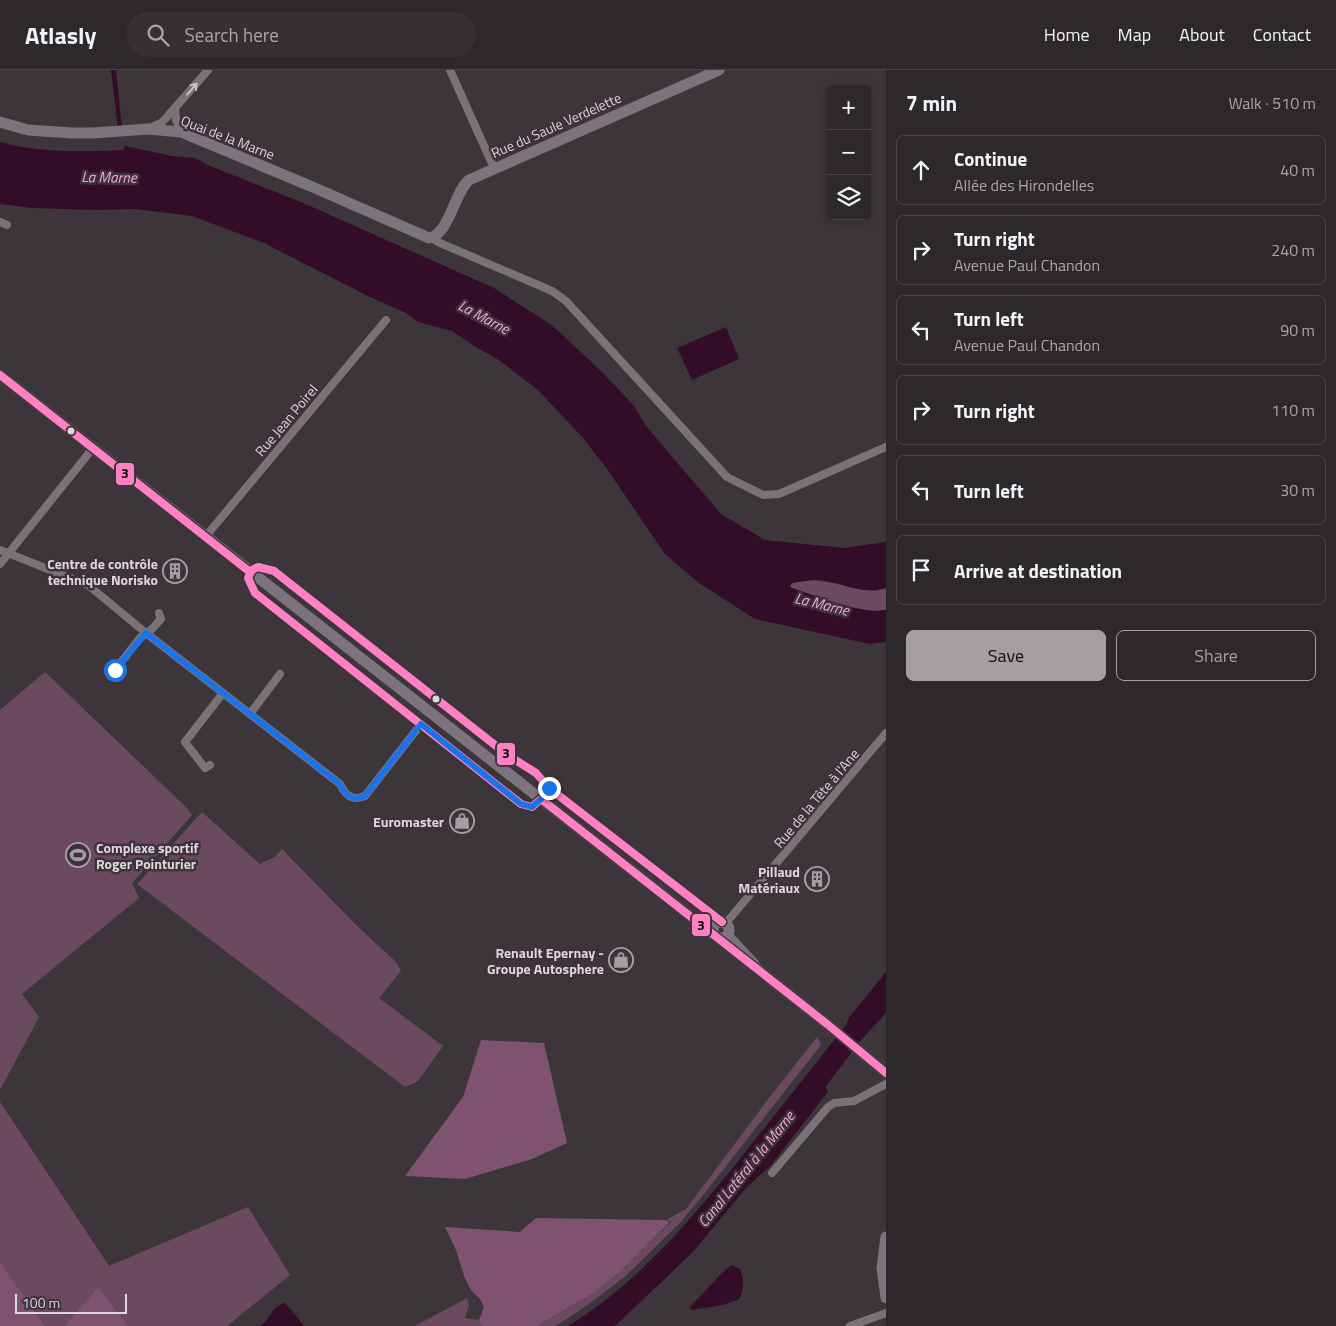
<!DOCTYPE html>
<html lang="en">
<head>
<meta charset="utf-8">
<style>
	:root { --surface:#2d282c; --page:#353034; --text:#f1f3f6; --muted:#a7a6a9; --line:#484448; --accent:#a59ea3 }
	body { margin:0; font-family:"Titillium Web",sans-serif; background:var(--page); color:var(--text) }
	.controls { position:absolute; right:15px; top:15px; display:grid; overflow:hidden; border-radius:8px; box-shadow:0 2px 12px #0003 }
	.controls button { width:45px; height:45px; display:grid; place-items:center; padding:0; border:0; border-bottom:1px solid var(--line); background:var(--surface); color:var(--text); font:25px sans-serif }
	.scale { position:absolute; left:15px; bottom:12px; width:112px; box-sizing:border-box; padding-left:5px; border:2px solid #ded6db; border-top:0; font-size:14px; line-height:18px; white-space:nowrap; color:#ded6db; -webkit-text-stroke:4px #3f333b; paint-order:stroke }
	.stop { position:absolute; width:15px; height:15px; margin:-11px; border:4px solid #1a73e8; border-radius:50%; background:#fff }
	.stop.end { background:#1a73e8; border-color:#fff; box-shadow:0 1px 5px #0008 }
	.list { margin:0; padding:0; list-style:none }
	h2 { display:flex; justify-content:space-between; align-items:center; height:65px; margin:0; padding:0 20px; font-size:21px }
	h2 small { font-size:16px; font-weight:400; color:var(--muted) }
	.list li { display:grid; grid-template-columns:32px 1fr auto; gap:15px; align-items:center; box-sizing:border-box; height:70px; margin:0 10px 10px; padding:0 10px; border:1px solid var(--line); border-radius:8px }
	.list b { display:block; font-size:19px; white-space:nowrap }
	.list p { margin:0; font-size:16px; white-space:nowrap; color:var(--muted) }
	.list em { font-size:16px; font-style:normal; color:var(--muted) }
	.actions { display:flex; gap:10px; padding:15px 20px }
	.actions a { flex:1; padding:11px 0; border:1px solid var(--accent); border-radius:8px; text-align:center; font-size:18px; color:var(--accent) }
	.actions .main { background:var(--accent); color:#111 }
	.icon { flex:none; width:28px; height:28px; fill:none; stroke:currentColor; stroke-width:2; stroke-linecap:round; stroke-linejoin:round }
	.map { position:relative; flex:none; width:886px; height:1256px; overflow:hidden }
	header { display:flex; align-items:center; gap:30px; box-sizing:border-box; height:70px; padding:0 25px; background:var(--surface); border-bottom:1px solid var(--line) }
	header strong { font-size:24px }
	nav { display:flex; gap:28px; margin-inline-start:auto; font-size:18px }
	.search { width:350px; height:45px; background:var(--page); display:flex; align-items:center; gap:12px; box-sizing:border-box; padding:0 18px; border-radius:28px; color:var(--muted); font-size:19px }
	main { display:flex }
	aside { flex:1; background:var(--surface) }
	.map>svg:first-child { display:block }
</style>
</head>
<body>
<header>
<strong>Atlasly</strong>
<div class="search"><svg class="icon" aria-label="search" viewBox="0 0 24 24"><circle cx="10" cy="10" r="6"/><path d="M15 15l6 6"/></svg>Search here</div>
<nav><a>Home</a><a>Map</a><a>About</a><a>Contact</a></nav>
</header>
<main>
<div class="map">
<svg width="886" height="1256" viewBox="0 0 886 1256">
	<rect width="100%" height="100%" fill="#3c363a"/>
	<g fill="#6b4a5f">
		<path d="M 815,510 L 875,521 L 886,518 L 886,540 C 862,545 817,526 792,518 L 790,516 L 792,513 Z"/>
		<path d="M 45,602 L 186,737 L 192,745 L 132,813 L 139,828 L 22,924 L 39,947 L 0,1020 L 0,640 Z"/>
		<path d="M 202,742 L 260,794 L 275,787 L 282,779 L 354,853 L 396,892 L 401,901 L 379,928 L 443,976 L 418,1011 L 405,1017 L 137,814 Z"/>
		<path d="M 817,967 L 821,975 L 704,1124 L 679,1154 L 642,1190 L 622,1209 L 589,1234 L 556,1256 L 537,1256 L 597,1221 L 625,1197 L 671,1152 L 666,1150 L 686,1139 L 769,1028 Z"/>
		<path d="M 0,1032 L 109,1196 L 248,1137 L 290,1205 L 227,1256 L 128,1256 L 98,1217 L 64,1256 L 45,1256 L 0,1192 Z"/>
		<path d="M 467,1228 L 469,1235 L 465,1248 L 479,1250 L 482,1256 L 415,1256 Z"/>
	</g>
	<g fill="#7f5370">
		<path d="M 481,970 L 544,973 L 567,1073 L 532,1089 L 465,1109 L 405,1106 L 463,1027 Z"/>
		<path d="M 536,1148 L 666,1150 L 669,1153 L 625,1197 L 597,1221 L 537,1256 L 482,1256 L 479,1250 L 484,1237 L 480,1229 L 470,1219 L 464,1206 L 456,1180 L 445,1157 L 520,1162 Z"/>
		<path d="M 0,1192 L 45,1256 L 0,1256 Z"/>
		<path d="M 98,1217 L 128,1256 L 64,1256 Z"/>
	</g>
	<g fill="#330c28">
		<path d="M 111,0 L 116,0 L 122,58 L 118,59 Z"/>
		<path d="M 0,72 C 40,83 83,82 124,80 L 125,76 L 172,86 L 195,88 L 210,96 L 301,132 L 494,218 L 553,256 L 604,304 L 635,337 L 646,356 L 721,444 L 765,470 L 844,478 L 886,472 L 886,518 C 859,526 842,511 816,510 C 808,510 800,512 792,513 L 790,516 L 792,518 C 817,526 862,545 886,540 L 886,572 L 870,574 L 755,549 L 699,513 L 665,484 L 607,399 L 583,368 L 538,320 L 499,290 L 474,276 L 452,261 L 418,252 L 406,243 L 366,225 L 264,173 L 192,146 L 135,139 L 96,140 L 32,138 L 0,134 Z"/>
		<path d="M 726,257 L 739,289 L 692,310 L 677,278 Z"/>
		<path d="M 886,902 L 886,943 L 862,969 L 826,1016 L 828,1022 L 771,1095 L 746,1118 L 692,1183 L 615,1256 L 568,1256 C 638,1213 688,1153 739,1090 C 774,1046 810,1001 845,956 L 850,946 Z"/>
		<path d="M 732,1195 L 740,1199 C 744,1210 745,1218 739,1229 L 723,1235 L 691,1240 L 690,1237 L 722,1203 Z"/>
		<path d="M 285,1233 C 291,1239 299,1249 304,1256 L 260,1256 C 271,1249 271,1236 285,1233 Z"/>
	</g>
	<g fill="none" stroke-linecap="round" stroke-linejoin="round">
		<g stroke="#7a7276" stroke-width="8">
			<path d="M 450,0 L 494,98"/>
			<path d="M 175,38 L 176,50 L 181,62"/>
			<path d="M 150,58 L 161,53 L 167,47 L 208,0"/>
			<path d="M 0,152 L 7,155"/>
			<path d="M 432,168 L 440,173 L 552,221 L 566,231 L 727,407 L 763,425 L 779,424 L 886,377"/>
			<path d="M 206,466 L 386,250"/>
			<path d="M 0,480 L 88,515 L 146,563 L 340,714 C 346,726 352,731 365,726 L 421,654"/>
			<path d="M 0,494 L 93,378"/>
			<path d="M 115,600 L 140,568 L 152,559 L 161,549 L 159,543"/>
			<path d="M 250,644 L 280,604"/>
			<path d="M 210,695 L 205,698 L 185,672 L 223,623"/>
			<path d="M 549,718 L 541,729 L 532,737 L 521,734 L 268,534 L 255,523 L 248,508 C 252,494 263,496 274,501 L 509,686 C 524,695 540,702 549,718 L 722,852"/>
			<path d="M 726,853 L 886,663"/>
			<path d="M 728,864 L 755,893"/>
			<path d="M 772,1103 L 828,1037 L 834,1033 L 854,1031 L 886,1014"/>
			<path d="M 850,1256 L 886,1243"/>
		</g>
		<g stroke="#7d737a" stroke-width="11">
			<path d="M 0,52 L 28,60 L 72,63 L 93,63 L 148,59 L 181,62 L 315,118 L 429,168 C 449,165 454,123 469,110 L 719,0"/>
			<path d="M 0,305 L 718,868 L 827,954 L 886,1003"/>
			<circle cx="721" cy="860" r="8"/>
			<path d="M 886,1167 L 882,1198 L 886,1228"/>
		</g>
		<defs>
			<g id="bus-1">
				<path d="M 0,305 L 250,502"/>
				<path d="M 722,852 L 549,718 L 536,703 L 509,686 L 274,501 L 258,497 L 252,500 L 248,508 L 255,523 L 521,734 L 532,737 L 541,729 L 827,954 L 886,1003"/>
			</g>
		</defs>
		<use href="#bus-1" stroke="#3f333b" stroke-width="11"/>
		<use href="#bus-1" stroke="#ff80c5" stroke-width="8"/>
	</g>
	<defs><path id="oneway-shaft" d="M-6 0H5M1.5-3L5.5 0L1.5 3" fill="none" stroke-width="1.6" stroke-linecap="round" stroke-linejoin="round" transform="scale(1.25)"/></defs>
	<use stroke="#cac2c7" href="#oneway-shaft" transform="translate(192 19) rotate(-49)"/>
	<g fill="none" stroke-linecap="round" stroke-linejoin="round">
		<path stroke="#1a73e8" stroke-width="6" d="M 115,600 L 146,563 L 340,714 C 346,726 352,731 365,726 L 421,654 L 521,734 L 532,737 L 541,729 L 549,718"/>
	</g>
	<defs>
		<symbol id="building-ring" viewBox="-11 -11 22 22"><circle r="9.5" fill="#3f333b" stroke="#a59ea3" stroke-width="1.5"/><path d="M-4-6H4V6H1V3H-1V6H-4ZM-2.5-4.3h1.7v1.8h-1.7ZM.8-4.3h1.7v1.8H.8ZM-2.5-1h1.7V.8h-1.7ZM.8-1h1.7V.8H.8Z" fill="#a59ea3"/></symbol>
		<symbol id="shop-ring" viewBox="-11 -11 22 22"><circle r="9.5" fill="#3f333b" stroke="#a59ea3" stroke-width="1.5"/><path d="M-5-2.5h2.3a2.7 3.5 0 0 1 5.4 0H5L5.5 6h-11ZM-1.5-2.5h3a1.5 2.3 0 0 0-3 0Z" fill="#a59ea3"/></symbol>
		<symbol id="stadium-ring" viewBox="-11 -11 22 22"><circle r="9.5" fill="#3f333b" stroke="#a59ea3" stroke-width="1.5"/><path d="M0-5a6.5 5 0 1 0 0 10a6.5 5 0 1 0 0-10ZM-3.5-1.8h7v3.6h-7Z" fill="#a59ea3"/></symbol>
	</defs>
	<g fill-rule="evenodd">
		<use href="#building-ring" x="161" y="487" width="28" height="28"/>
		<use href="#shop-ring" x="448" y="737" width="28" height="28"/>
		<use href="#stadium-ring" x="64" y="771" width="28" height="28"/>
		<use href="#building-ring" x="803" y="795" width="28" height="28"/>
		<use href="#shop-ring" x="607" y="876" width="28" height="28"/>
	</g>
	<g fill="#ded6db" stroke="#3f333b" stroke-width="2">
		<circle cx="71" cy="361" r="4.5"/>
		<circle cx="436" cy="629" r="4.5"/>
	</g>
	<g text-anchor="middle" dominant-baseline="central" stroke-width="5" stroke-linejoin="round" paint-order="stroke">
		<g font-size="14" fill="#ded6db" stroke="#3f333b">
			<text transform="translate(556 55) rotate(-24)">Rue du Saule Verdelette</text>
			<text transform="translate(228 67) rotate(21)">Quai de la Marne</text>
			<text transform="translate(286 350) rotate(-50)">Rue Jean Poirel</text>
			<text transform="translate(816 728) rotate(-50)">Rue de la Tête à l'Ane</text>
		</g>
		<g font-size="14" font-weight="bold" fill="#ded6db" stroke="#3f333b" text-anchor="end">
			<text x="158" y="493">Centre de contrôle<tspan x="158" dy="16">technique Norisko</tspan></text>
			<text x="444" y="751">Euromaster</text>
			<text x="96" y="777" text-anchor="start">Complexe sportif<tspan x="96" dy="16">Roger Pointurier</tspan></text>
			<text x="800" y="801">Pillaud<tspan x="800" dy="16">Matériaux</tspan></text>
			<text x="604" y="882">Renault Epernay -<tspan x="604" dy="16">Groupe Autosphere</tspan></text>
		</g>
		<g font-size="15" font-style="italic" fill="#f5a8d9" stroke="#3f333b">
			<text transform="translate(109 107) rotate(1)">La Marne</text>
			<text transform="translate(484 247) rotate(28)">La Marne</text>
			<text transform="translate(822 534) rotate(14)">La Marne</text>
			<text transform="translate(746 1099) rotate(-51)">Canal Latéral à la Marne</text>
		</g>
	</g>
	<g stroke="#3f333b" stroke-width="2">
		<rect x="115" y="392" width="20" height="24" rx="5" fill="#ff80c5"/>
		<rect x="496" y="672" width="20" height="24" rx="5" fill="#ff80c5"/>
		<rect x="691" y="843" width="20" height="24" rx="5" fill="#ff80c5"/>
	</g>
	<g font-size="14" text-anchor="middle" font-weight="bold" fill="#111">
		<text x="125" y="408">3</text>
		<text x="506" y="688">3</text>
		<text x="701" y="860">3</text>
	</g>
</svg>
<div class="controls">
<button>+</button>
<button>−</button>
<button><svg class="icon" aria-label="layers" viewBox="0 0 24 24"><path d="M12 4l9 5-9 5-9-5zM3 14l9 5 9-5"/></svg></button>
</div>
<div class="scale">100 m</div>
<div class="stop" style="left:115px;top:600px"></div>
<div class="stop end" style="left:549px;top:718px"></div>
</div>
<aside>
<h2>7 min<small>Walk · 510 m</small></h2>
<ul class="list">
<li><svg class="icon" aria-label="ahead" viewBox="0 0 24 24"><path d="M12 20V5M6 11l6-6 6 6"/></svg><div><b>Continue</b><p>Allée des Hirondelles</p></div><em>40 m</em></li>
<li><svg class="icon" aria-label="right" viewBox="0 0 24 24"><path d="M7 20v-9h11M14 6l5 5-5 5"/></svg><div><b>Turn right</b><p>Avenue Paul Chandon</p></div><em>240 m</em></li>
<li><svg class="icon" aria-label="left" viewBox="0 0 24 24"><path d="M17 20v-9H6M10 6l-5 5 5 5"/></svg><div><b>Turn left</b><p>Avenue Paul Chandon</p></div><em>90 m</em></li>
<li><svg class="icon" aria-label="right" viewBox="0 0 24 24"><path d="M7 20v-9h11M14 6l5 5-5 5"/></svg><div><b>Turn right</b></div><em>110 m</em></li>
<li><svg class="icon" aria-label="left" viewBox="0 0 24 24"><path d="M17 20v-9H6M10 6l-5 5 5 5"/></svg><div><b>Turn left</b></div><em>30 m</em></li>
<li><svg class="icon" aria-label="arrive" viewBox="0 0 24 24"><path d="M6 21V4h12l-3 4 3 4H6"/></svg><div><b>Arrive at destination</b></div></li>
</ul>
<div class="actions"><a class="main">Save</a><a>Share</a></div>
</aside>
</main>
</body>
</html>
